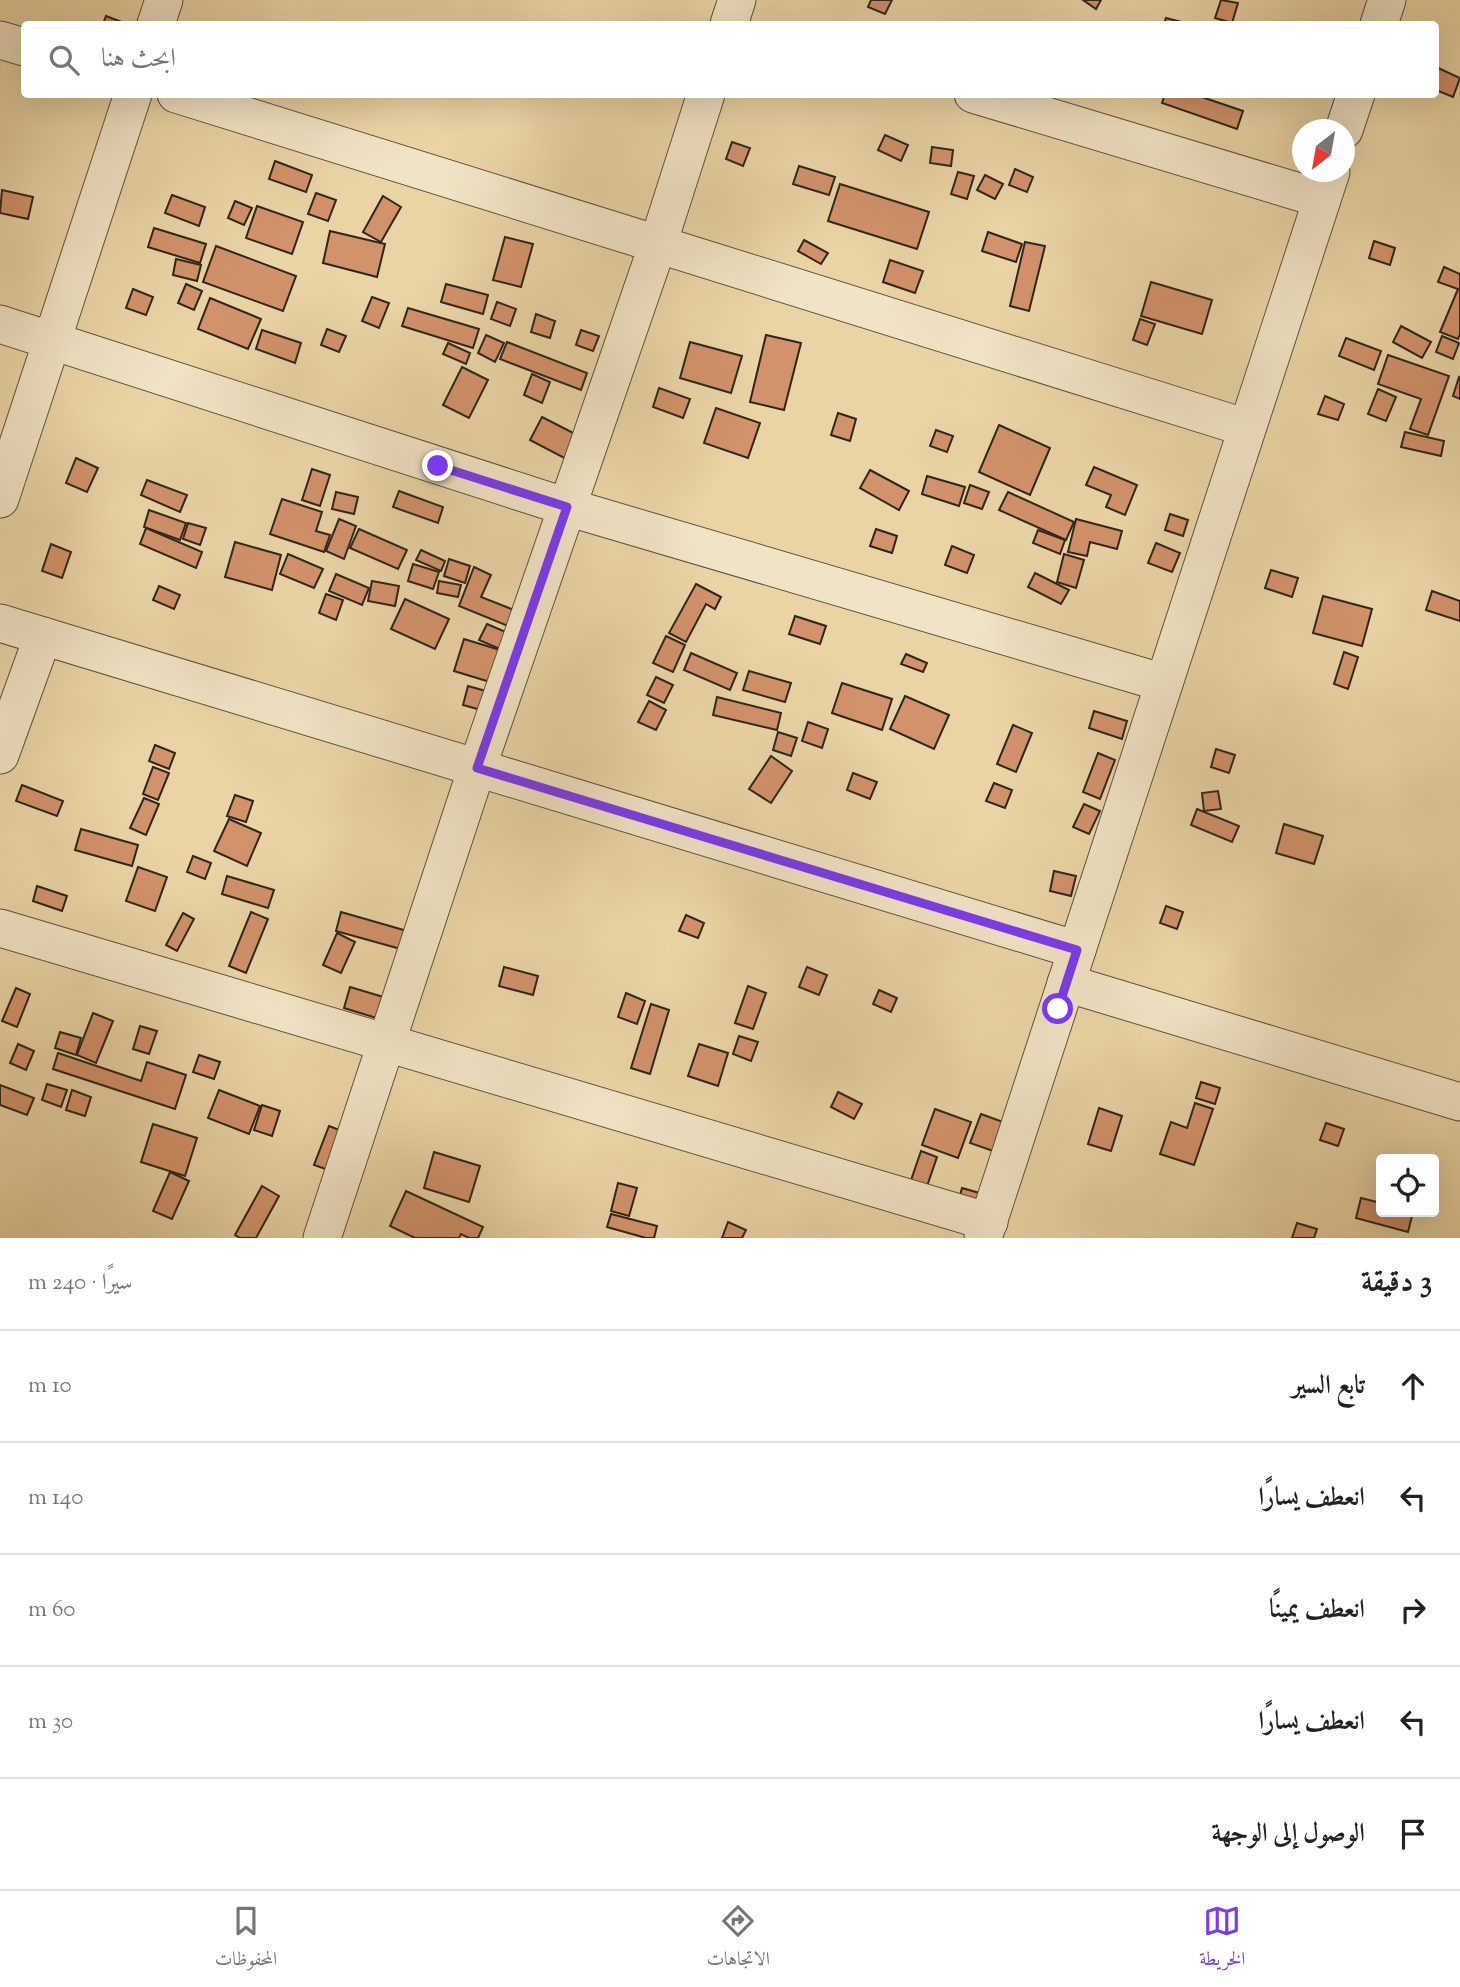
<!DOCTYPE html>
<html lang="ar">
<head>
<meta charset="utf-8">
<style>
	:root { --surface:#fff; --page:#f6f6f6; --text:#222; --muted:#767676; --line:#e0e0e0; --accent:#7c3aed }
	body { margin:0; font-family:"Sorts Mill Goudy",Amiri,serif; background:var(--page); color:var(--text); direction:rtl }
	.controls { position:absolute; right:21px; bottom:21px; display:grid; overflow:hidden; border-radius:7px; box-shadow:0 7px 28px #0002 }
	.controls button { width:63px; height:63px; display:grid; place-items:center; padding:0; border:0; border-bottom:2px solid var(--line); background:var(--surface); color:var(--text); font:35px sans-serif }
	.compass { position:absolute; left:1292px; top:119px; width:63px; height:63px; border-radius:50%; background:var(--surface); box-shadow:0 7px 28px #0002; rotate:211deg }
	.stop { position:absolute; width:21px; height:21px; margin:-16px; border:5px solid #7c3aed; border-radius:50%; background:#fff }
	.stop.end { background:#7c3aed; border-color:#fff; box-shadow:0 2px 7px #0008 }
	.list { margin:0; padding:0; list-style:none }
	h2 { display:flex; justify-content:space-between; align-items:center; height:91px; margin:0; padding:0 28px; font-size:30px }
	h2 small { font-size:23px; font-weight:400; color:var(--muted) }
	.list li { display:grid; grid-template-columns:46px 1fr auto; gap:21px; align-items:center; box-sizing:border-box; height:112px; padding:0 28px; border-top:2px solid var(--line) }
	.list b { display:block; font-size:26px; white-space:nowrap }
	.list em { font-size:23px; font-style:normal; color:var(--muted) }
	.icon { flex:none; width:38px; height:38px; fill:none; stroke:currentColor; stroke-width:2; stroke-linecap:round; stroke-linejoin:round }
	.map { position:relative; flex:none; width:1460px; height:1238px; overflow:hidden; direction:ltr }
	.search { position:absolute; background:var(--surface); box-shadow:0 7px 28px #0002; left:21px; right:21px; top:21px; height:77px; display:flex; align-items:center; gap:18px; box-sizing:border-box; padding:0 24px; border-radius:7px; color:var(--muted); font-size:26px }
	.sheet { height:651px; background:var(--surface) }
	nav { display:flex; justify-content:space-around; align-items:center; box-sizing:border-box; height:98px; border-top:2px solid var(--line); background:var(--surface); font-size:19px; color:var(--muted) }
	nav a { display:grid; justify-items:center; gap:4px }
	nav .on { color:var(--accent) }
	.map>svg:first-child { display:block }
</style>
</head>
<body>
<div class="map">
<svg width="1460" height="1238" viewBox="0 0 1460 1238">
	<rect width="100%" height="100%" fill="#ead4a6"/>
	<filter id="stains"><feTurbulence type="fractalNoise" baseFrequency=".00286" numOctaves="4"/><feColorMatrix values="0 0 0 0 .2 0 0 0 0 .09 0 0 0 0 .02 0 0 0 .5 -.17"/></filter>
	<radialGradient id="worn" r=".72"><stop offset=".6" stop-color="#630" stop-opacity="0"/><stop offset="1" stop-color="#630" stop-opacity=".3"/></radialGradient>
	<g fill="#d2926b" stroke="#2f261b" stroke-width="2">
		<path d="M 871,0 L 892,0 L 885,14 L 868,7 Z"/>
		<path d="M 1083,0 L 1101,0 L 1096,9 Z"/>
		<path d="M 1221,0 L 1238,3 L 1232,23 L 1215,18 Z"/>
		<path d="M 106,16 L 124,23 L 123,24 L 103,24 Z"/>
		<path d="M 1166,18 L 1189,24 L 1164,24 Z"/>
		<path d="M 1436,67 L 1460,78 L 1453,97 L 1436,90 Z"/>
		<path d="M 1165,94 L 1193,94 L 1243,111 L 1237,129 L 1162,103 Z"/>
		<path d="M 885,135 L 908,145 L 901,161 L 878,150 Z"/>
		<path d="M 732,142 L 750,148 L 743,166 L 726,159 Z"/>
		<path d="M 932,147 L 953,150 L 951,166 L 930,163 Z"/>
		<path d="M 275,161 L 312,175 L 306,192 L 269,179 Z"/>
		<path d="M 799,166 L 835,177 L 829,195 L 793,184 Z"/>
		<path d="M 1015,169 L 1033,177 L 1027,192 L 1009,185 Z"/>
		<path d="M 958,172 L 974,176 L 967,199 L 951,194 Z"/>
		<path d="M 985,175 L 1003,184 L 995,199 L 977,190 Z"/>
		<path d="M 840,184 L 929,212 L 917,249 L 828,221 Z"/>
		<path d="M 2,190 L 33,197 L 28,219 L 0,213 Z"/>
		<path d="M 316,193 L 336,200 L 328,221 L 308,214 Z"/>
		<path d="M 172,195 L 205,207 L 199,226 L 165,213 Z"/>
		<path d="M 383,196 L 401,207 L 381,242 L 363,232 Z"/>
		<path d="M 235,201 L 252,208 L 244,225 L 228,218 Z"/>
		<path d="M 257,206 L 303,222 L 292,254 L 246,238 Z"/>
		<path d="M 154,228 L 206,244 L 200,263 L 148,247 Z"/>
		<path d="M 330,231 L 385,244 L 377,277 L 323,263 Z"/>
		<path d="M 988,232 L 1022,244 L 1016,262 L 982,251 Z"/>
		<path d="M 505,237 L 533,244 L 521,287 L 493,280 Z"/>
		<path d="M 804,240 L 828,253 L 821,264 L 798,251 Z"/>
		<path d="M 1374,241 L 1395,248 L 1390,265 L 1369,258 Z"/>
		<path d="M 1025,242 L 1045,246 L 1029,311 L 1010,306 Z"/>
		<path d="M 216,246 L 296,276 L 283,311 L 203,282 Z"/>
		<path d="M 176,259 L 201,265 L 197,281 L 173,275 Z"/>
		<path d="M 890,260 L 923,271 L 915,293 L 883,282 Z"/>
		<path d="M 1444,267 L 1460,274 L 1460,334 L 1458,339 L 1440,332 L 1458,289 L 1438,282 Z"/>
		<path d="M 1151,282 L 1212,300 L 1202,334 L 1141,316 Z"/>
		<path d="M 186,284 L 202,291 L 194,310 L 178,303 Z"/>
		<path d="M 446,284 L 488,295 L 483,314 L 441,302 Z"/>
		<path d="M 133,289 L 153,297 L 146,315 L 126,308 Z"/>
		<path d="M 372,297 L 389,303 L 379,328 L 362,321 Z"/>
		<path d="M 210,298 L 261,319 L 248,349 L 198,329 Z"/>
		<path d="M 497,302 L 516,309 L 510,326 L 491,319 Z"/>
		<path d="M 408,308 L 479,329 L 473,348 L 402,326 Z"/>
		<path d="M 536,314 L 555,321 L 550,338 L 531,332 Z"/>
		<path d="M 1140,319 L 1155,324 L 1147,345 L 1133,340 Z"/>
		<path d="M 1401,326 L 1431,342 L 1422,358 L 1393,342 Z"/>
		<path d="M 327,329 L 346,336 L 339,352 L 321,345 Z"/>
		<path d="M 262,330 L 301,343 L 295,363 L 256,349 Z"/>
		<path d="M 581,330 L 599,336 L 593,351 L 576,345 Z"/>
		<path d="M 486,335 L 504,343 L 495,362 L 478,353 Z"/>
		<path d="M 766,335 L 801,343 L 784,410 L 750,402 Z"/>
		<path d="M 1442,336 L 1459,343 L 1453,359 L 1436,352 Z"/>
		<path d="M 1346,338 L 1381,351 L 1374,370 L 1339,356 Z"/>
		<path d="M 507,342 L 587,373 L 581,390 L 500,359 Z"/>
		<path d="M 690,342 L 742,356 L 731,393 L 680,378 Z"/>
		<path d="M 448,343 L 470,353 L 466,364 L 443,354 Z"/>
		<path d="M 1388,355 L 1449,376 L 1428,435 L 1410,429 L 1421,399 L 1378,384 Z"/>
		<path d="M 462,367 L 488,380 L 469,418 L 443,405 Z"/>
		<path d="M 532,374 L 550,382 L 542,403 L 524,395 Z"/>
		<path d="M 1459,377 L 1460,378 L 1460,399 L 1453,396 Z"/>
		<path d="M 659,388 L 690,399 L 683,418 L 653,407 Z"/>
		<path d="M 1378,389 L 1396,397 L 1386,421 L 1368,414 Z"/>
		<path d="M 1325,396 L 1344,404 L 1338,420 L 1318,414 Z"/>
		<path d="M 716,408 L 760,423 L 748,458 L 704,443 Z"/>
		<path d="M 838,413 L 856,419 L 850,441 L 831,435 Z"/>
		<path d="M 542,417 L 583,438 L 570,461 L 530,440 Z"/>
		<path d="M 999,425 L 1050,448 L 1030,495 L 979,472 Z"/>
		<path d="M 936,430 L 953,436 L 947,452 L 930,446 Z"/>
		<path d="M 1405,432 L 1444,441 L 1441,456 L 1401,447 Z"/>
		<path d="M 76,458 L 98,468 L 87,492 L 66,483 Z"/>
		<path d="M 1094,467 L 1137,485 L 1125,515 L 1106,507 L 1111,495 L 1086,485 Z"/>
		<path d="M 312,469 L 330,475 L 320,506 L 302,500 Z"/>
		<path d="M 870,470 L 909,491 L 899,510 L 860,488 Z"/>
		<path d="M 927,476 L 965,487 L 959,506 L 922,494 Z"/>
		<path d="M 147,480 L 187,495 L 180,512 L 141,495 Z"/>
		<path d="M 970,485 L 989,492 L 982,509 L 964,503 Z"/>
		<path d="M 399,491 L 443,507 L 438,523 L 393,507 Z"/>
		<path d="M 336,492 L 358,497 L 354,514 L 332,509 Z"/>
		<path d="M 1008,492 L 1074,522 L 1066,540 L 999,510 Z"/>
		<path d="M 282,499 L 322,512 L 316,531 L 330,535 L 324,552 L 270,534 Z"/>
		<path d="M 149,510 L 186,523 L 180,540 L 144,527 Z"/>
		<path d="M 1170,514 L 1188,520 L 1183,536 L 1165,530 Z"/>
		<path d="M 339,519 L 356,526 L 344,559 L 326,551 Z"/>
		<path d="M 1076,519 L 1122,531 L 1117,549 L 1090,542 L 1087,556 L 1068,552 Z"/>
		<path d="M 188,523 L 206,528 L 200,545 L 183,539 Z"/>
		<path d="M 146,528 L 202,552 L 196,568 L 140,544 Z"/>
		<path d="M 359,529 L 407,550 L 398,569 L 350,548 Z"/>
		<path d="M 876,529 L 897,536 L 892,553 L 870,546 Z"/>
		<path d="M 1038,530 L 1065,540 L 1060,554 L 1033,543 Z"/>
		<path d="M 235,542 L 281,555 L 272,590 L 225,577 Z"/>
		<path d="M 1156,543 L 1180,553 L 1172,572 L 1148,563 Z"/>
		<path d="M 51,544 L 71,552 L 62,578 L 42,571 Z"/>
		<path d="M 952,546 L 974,555 L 967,573 L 945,565 Z"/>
		<path d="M 421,550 L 445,561 L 441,571 L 416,560 Z"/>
		<path d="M 288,554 L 323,569 L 314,588 L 280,574 Z"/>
		<path d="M 1064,554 L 1084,560 L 1076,588 L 1057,582 Z"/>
		<path d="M 449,559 L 470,566 L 465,583 L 444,576 Z"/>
		<path d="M 413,564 L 439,572 L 433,589 L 408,581 Z"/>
		<path d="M 474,567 L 491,575 L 481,597 L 514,610 L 508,626 L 459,606 Z"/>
		<path d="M 1271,570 L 1298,578 L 1292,597 L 1265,588 Z"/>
		<path d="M 1035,573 L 1069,590 L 1061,604 L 1028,587 Z"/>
		<path d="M 336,574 L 369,588 L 362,605 L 329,591 Z"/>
		<path d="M 372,581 L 399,586 L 395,606 L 368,601 Z"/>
		<path d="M 439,581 L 461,585 L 458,597 L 437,593 Z"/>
		<path d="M 696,584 L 721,597 L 715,609 L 706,604 L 686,642 L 669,633 Z"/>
		<path d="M 159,586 L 180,595 L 174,609 L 153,600 Z"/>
		<path d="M 1432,591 L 1460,601 L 1460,621 L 1426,610 Z"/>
		<path d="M 326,594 L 343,600 L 336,620 L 319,613 Z"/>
		<path d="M 1323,596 L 1372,609 L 1362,646 L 1313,633 Z"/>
		<path d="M 405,599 L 449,619 L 435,649 L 391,629 Z"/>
		<path d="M 795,616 L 826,626 L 820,644 L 789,634 Z"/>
		<path d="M 487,624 L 508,633 L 500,649 L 479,640 Z"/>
		<path d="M 666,636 L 685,645 L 673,672 L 653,663 Z"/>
		<path d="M 464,639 L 500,650 L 490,682 L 454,671 Z"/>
		<path d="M 1344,652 L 1358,657 L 1348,689 L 1334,684 Z"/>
		<path d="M 691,653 L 737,673 L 730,690 L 684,670 Z"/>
		<path d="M 906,654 L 927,663 L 923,672 L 901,664 Z"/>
		<path d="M 749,671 L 791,683 L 785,702 L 743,690 Z"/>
		<path d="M 656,677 L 673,685 L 664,703 L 647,695 Z"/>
		<path d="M 842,683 L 892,699 L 882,730 L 832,713 Z"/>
		<path d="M 468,686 L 486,691 L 481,710 L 463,705 Z"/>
		<path d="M 905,696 L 949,715 L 934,749 L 890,729 Z"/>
		<path d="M 717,697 L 781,713 L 777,730 L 713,715 Z"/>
		<path d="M 649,701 L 666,710 L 656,730 L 638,722 Z"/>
		<path d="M 1094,711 L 1127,721 L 1122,739 L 1089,728 Z"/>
		<path d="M 808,722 L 828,729 L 822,748 L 802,741 Z"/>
		<path d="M 1013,725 L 1032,733 L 1016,772 L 997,764 Z"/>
		<path d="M 778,732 L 797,738 L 791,756 L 773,750 Z"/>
		<path d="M 155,745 L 175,753 L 169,769 L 149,761 Z"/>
		<path d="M 1216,749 L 1235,755 L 1229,773 L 1211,767 Z"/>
		<path d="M 1098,753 L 1115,760 L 1100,799 L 1083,792 Z"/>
		<path d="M 771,756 L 792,771 L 771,803 L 749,789 Z"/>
		<path d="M 153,767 L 169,773 L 158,800 L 143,794 Z"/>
		<path d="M 853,773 L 877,782 L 870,799 L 847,790 Z"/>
		<path d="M 994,783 L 1012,790 L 1005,808 L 986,801 Z"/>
		<path d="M 22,785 L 63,801 L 57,816 L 16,801 Z"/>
		<path d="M 1218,791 L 1221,809 L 1204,811 L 1202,793 Z"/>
		<path d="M 235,795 L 253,801 L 246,822 L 227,816 Z"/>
		<path d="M 144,798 L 159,804 L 146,835 L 130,828 Z"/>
		<path d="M 1084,804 L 1100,811 L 1089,834 L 1073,827 Z"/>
		<path d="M 1197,809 L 1239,826 L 1232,842 L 1191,825 Z"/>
		<path d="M 229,819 L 261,833 L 247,866 L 214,851 Z"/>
		<path d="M 1284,824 L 1323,836 L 1314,864 L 1276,853 Z"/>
		<path d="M 81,829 L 138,845 L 132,866 L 75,850 Z"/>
		<path d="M 193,856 L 211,863 L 205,879 L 187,872 Z"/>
		<path d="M 138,867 L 167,877 L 155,911 L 126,901 Z"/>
		<path d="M 1054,871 L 1076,876 L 1071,896 L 1050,891 Z"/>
		<path d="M 227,876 L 274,890 L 268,908 L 222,894 Z"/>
		<path d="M 37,886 L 67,896 L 62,911 L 33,901 Z"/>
		<path d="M 1166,906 L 1183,912 L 1177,929 L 1160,923 Z"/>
		<path d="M 251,912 L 268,919 L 246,973 L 229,966 Z"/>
		<path d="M 341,912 L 421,935 L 415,953 L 336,931 Z"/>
		<path d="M 183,913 L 194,919 L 177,951 L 166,945 Z"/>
		<path d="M 686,915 L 704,923 L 698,938 L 679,931 Z"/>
		<path d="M 337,933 L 355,942 L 341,973 L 323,965 Z"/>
		<path d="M 504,967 L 538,976 L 533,995 L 499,986 Z"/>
		<path d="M 807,967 L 827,975 L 819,995 L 799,987 Z"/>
		<path d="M 748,986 L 766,993 L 753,1029 L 735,1023 Z"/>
		<path d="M 350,987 L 390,999 L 383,1020 L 344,1008 Z"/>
		<path d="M 16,988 L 30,994 L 17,1027 L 2,1021 Z"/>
		<path d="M 879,990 L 897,998 L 891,1012 L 873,1004 Z"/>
		<path d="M 626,993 L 645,1001 L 637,1024 L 618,1017 Z"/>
		<path d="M 651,1004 L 669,1010 L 650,1074 L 631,1068 Z"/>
		<path d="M 93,1013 L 113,1021 L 96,1063 L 77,1055 Z"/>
		<path d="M 140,1026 L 157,1031 L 149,1054 L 133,1049 Z"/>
		<path d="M 60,1032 L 81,1038 L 76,1055 L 55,1048 Z"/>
		<path d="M 739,1036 L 758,1042 L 751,1061 L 733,1054 Z"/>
		<path d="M 18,1044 L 34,1051 L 26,1070 L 10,1063 Z"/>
		<path d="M 699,1044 L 728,1053 L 718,1086 L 688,1076 Z"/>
		<path d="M 58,1053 L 141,1081 L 147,1062 L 186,1075 L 175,1109 L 53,1069 Z"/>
		<path d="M 199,1055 L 220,1062 L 214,1079 L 193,1072 Z"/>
		<path d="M 1201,1082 L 1220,1088 L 1215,1104 L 1196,1098 Z"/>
		<path d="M 47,1084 L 67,1090 L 61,1107 L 42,1100 Z"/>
		<path d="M 0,1085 L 34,1098 L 27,1115 L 0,1105 Z"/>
		<path d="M 72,1090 L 91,1097 L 85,1116 L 66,1110 Z"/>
		<path d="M 219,1090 L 260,1106 L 249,1134 L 208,1118 Z"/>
		<path d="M 838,1092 L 862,1104 L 854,1119 L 831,1107 Z"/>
		<path d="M 1195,1103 L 1213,1109 L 1194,1165 L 1160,1154 L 1171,1122 L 1187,1128 Z"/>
		<path d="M 262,1105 L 280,1111 L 272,1136 L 254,1130 Z"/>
		<path d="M 1099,1108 L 1122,1116 L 1111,1151 L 1088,1144 Z"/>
		<path d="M 935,1109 L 971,1122 L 958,1158 L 922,1145 Z"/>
		<path d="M 981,1114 L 1006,1123 L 996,1152 L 970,1143 Z"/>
		<path d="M 1326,1123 L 1344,1129 L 1338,1146 L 1320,1140 Z"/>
		<path d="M 153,1124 L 197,1138 L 185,1176 L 141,1162 Z"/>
		<path d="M 329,1126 L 347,1133 L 331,1171 L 314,1165 Z"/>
		<path d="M 921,1151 L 937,1157 L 924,1195 L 908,1189 Z"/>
		<path d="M 434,1152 L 480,1166 L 469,1202 L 424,1188 Z"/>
		<path d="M 170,1172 L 189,1181 L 172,1219 L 153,1211 Z"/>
		<path d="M 618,1183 L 637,1188 L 629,1216 L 611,1211 Z"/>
		<path d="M 262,1186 L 279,1196 L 256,1238 L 240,1238 L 235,1235 Z"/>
		<path d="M 962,1188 L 983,1194 L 977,1212 L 957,1206 Z"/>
		<path d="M 406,1191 L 483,1227 L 478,1238 L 469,1238 L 461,1234 L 459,1238 L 415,1238 L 390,1226 Z"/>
		<path d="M 1361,1198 L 1381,1203 L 1381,1212 L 1413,1212 L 1408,1232 L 1356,1218 Z"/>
		<path d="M 611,1214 L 657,1226 L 654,1238 L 646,1238 L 607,1227 Z"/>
		<path d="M 728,1222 L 746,1230 L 742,1238 L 722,1238 Z"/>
		<path d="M 1297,1223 L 1317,1229 L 1314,1238 L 1292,1238 Z"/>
	</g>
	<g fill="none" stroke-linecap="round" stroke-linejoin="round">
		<defs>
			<g id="minor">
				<path d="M 156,24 L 164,0"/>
				<path d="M 729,24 L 737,0"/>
				<path d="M 1379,24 L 1387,0"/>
				<path d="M 0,40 L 24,47"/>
				<path d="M 176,94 L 1247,428"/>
				<path d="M 973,94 L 1322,199"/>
				<path d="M 1344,130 L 1356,94"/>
				<path d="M 0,324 L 567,507 L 1164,683"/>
				<path d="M 0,499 L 133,94"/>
				<path d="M 0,623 L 1077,950"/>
				<path d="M 0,755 L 43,636"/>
				<path d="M 0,928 L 989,1222"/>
				<path d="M 1066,983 L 1460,1102"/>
				<path d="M 322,1238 L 477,768 L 658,244 L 706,94"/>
				<path d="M 983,1238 L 1331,172"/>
			</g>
		</defs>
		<use href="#minor" stroke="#5e523e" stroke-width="39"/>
		<use href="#minor" stroke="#f1e3c5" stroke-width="37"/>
	</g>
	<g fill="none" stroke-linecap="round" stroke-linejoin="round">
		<path stroke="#7c3aed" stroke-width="9" d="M 438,466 L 567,507 L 477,768 L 1077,950 L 1058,1009"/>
	</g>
	<rect width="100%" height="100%" filter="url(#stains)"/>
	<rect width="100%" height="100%" fill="url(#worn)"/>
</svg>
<div class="controls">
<button><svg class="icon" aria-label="locate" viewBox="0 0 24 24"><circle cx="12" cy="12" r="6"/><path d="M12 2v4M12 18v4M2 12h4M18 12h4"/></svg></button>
</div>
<svg class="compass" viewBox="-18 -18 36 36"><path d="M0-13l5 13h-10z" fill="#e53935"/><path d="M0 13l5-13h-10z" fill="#767676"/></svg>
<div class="stop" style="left:1058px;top:1009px"></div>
<div class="stop end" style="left:438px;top:466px"></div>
<div class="search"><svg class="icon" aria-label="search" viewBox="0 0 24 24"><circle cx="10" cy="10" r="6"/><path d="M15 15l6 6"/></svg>ابحث هنا</div>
</div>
<section class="sheet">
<h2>3 دقيقة<small>سيرًا · 240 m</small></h2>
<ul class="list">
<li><svg class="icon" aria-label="ahead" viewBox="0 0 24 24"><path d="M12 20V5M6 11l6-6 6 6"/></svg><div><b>تابع السير</b></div><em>10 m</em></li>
<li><svg class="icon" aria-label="left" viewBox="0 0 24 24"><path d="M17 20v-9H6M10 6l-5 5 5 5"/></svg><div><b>انعطف يسارًا</b></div><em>140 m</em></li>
<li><svg class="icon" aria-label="right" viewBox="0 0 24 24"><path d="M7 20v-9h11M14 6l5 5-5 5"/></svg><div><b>انعطف يمينًا</b></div><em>60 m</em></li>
<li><svg class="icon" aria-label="left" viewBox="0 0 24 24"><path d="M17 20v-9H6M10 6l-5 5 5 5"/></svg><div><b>انعطف يسارًا</b></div><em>30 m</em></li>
<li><svg class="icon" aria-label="arrive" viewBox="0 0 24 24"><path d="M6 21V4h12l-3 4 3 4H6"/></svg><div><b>الوصول إلى الوجهة</b></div></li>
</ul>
</section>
<nav>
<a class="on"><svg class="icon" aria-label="map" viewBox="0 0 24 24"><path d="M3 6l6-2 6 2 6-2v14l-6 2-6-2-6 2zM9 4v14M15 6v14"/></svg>الخريطة</a>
<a><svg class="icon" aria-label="directions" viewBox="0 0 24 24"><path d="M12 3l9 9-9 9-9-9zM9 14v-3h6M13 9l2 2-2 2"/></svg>الاتجاهات</a>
<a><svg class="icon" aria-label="saved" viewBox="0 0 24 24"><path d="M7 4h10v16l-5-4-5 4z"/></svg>المحفوظات</a>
</nav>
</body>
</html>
